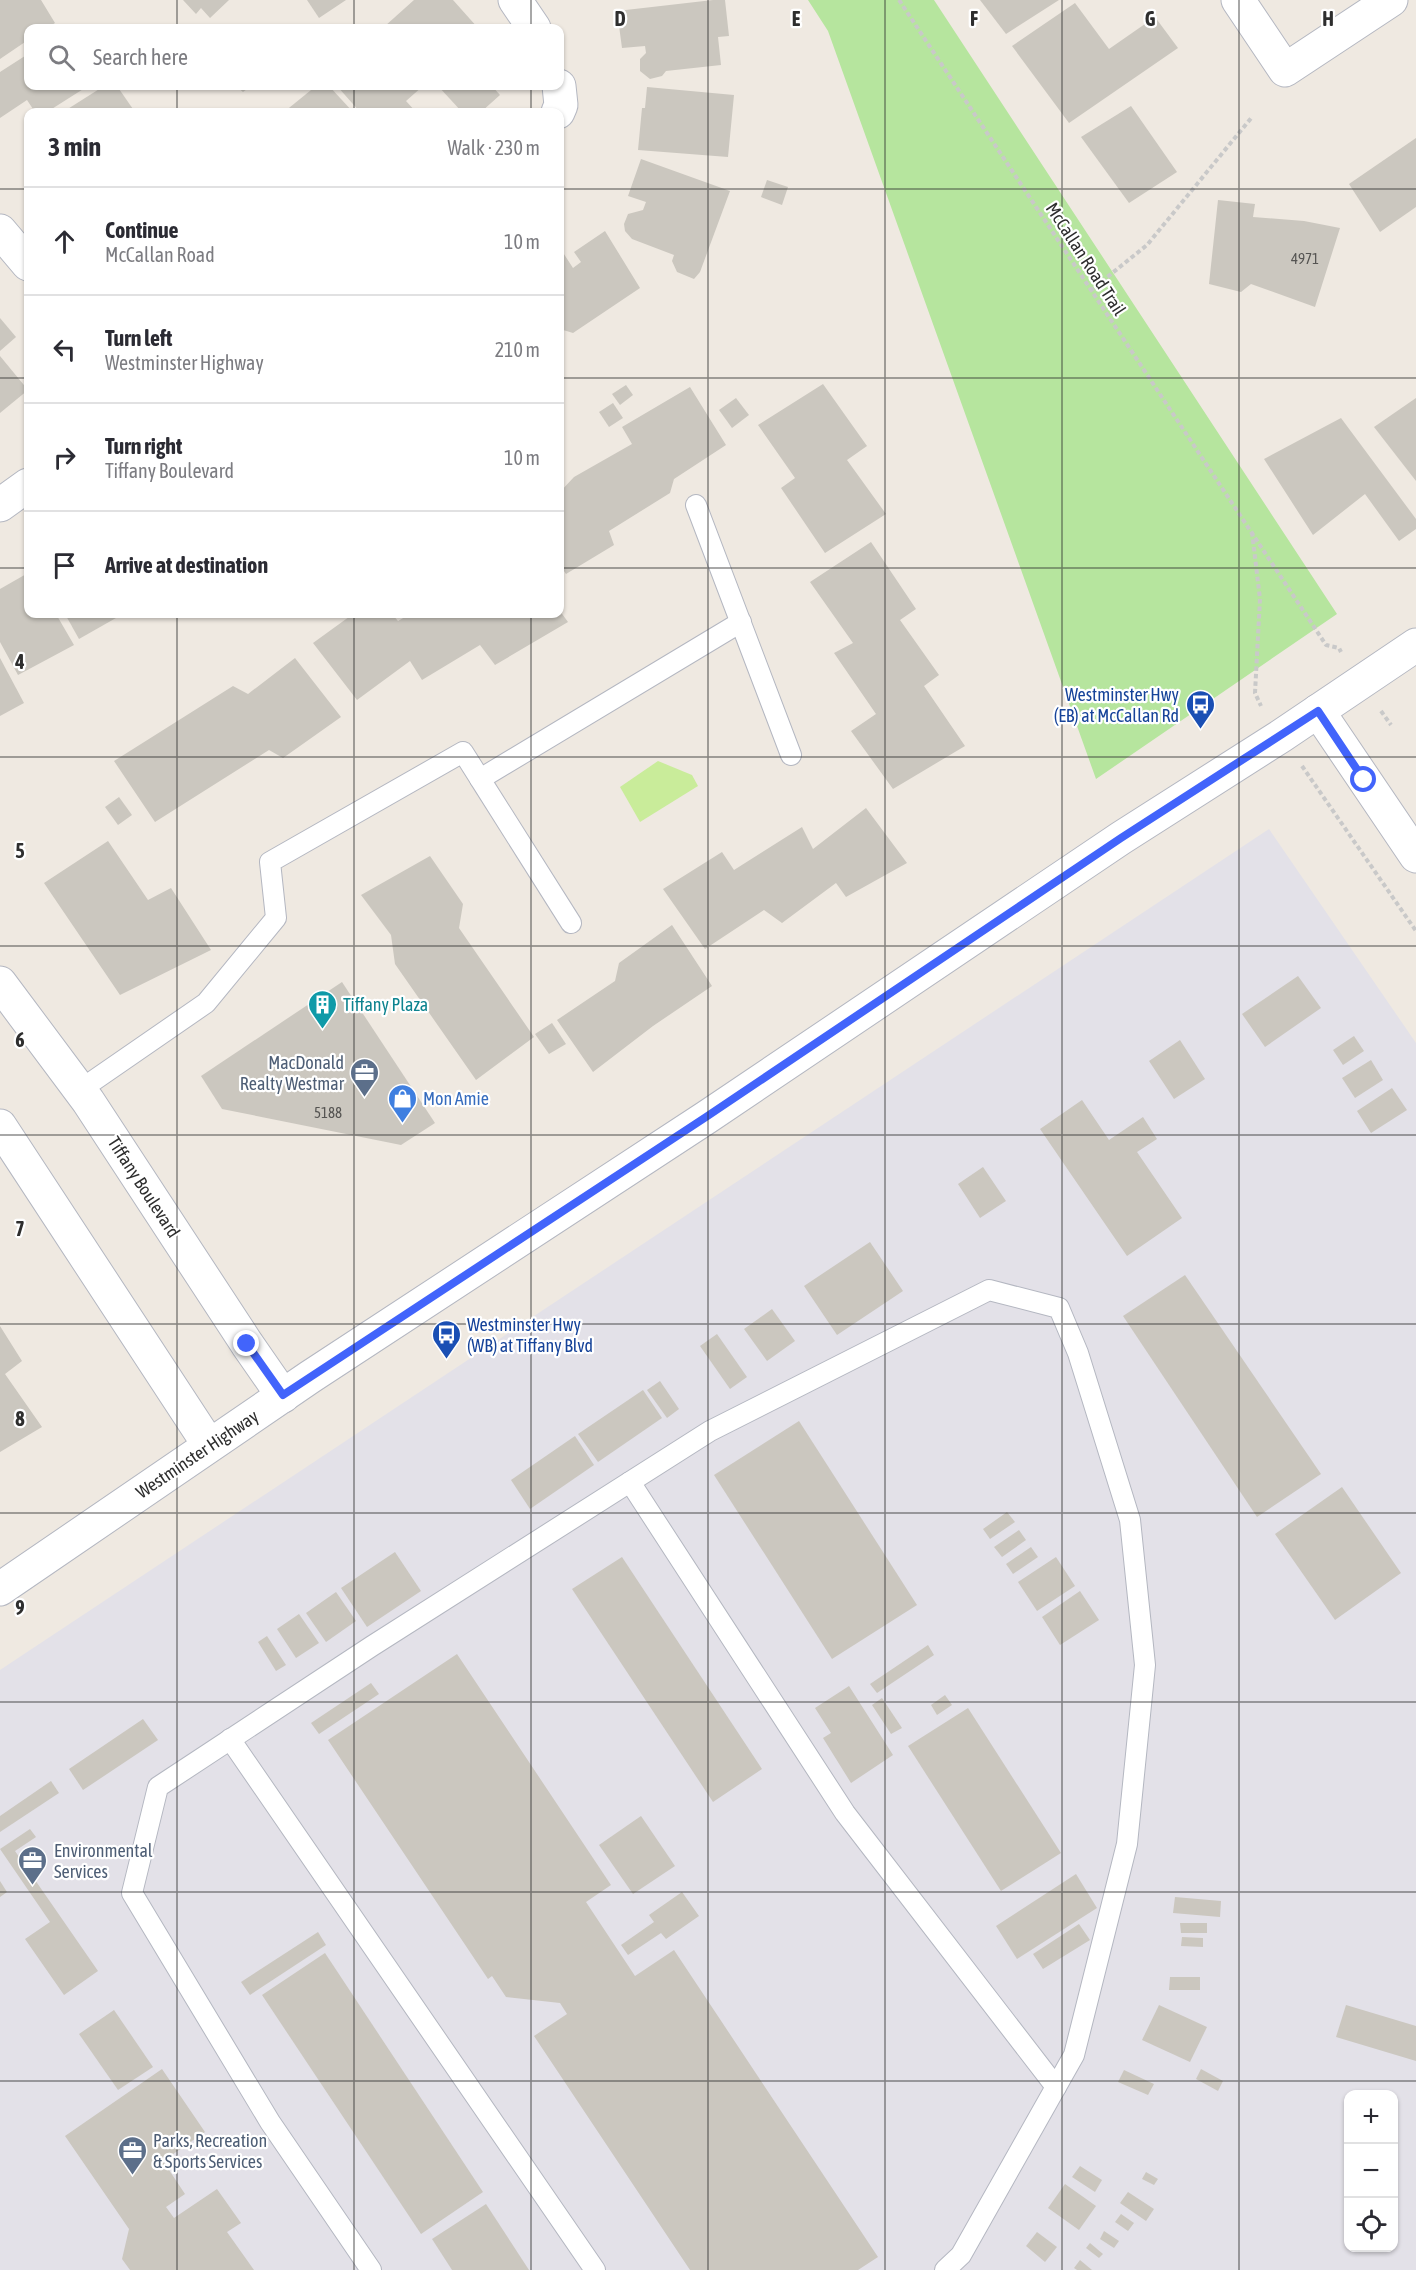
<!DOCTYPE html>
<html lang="en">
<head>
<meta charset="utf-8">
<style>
	:root { --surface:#fff; --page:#f7f7f7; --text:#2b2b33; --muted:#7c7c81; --line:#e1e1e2 }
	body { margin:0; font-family:"Asap Condensed",sans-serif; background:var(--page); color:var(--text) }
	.controls { position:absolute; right:18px; bottom:18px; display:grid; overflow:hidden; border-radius:12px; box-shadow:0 2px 4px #0004 }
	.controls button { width:54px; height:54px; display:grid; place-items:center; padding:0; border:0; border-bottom:2px solid var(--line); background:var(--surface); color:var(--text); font:30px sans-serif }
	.stop { position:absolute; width:18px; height:18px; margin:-14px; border:4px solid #4264fb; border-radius:50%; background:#fff }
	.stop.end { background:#4264fb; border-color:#fff; box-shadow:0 2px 6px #0008 }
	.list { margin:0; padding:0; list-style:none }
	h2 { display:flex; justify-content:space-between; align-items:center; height:78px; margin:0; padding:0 24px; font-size:26px }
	h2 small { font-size:20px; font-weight:400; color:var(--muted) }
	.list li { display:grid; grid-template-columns:39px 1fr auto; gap:18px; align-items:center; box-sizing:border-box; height:108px; padding:0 24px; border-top:2px solid var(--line) }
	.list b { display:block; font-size:22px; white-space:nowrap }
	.list p { margin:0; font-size:20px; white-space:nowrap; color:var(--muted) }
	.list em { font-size:20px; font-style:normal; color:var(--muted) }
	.icon { flex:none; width:33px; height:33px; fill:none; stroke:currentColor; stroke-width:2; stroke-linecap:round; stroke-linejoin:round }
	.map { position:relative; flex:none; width:1416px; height:2270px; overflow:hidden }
	.search { position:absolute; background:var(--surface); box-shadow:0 2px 4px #0004; left:24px; top:24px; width:540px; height:66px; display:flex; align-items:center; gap:15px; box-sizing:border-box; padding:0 21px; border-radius:12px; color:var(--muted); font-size:22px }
	.panel { position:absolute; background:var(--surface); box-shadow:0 2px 4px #0004; left:24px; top:108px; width:540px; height:510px; border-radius:12px }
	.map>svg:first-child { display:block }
</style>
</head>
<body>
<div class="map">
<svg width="1416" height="2270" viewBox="0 0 1416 2270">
	<rect width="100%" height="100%" fill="#efe9e1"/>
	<path fill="#e3e1e8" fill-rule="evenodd" d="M 1269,829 L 1416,1043 L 1416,2270 L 0,2270 L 0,1670 ZM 1348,2094 L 1394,2094 L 1394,2248 L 1348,2248 Z"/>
	<path fill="#b6e59e" d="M 808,0 L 934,0 L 1337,614 L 1096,779 L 828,31 Z"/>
	<path fill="#c9ec9a" d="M 658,761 L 692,775 L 698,786 L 640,822 L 620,787 Z"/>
	<g fill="#cbc7bf">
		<path d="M 0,0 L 41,0 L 55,23 L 47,28 L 28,28 L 28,40 L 0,59 Z"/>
		<path d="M 183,0 L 229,0 L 210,18 L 201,8 L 196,14 Z"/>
		<path d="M 307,0 L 346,0 L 319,18 Z"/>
		<path d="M 414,0 L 453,0 L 478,28 L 387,28 L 385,26 Z"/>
		<path d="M 713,0 L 725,0 L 729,36 L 718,37 L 721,65 L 666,71 L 662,76 L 650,79 L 640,71 L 640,59 L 646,53 L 645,46 L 622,48 L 617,11 Z"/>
		<path d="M 980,0 L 1059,0 L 1006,34 Z"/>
		<path d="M 1075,3 L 1109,49 L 1155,17 L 1178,48 L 1069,123 L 1012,46 Z"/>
		<path d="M 28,54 L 28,86 L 88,86 L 47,112 L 35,112 L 27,100 L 0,118 L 0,72 Z"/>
		<path d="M 104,86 L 117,86 L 135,112 L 63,112 Z"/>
		<path d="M 236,86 L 251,86 L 243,92 Z"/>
		<path d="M 316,86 L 329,86 L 353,112 L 284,112 Z"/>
		<path d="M 337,86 L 423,86 L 406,101 L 416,112 L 360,112 Z"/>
		<path d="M 438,86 L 492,86 L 500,95 L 481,112 L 462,112 Z"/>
		<path d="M 647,87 L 734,95 L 728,157 L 638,150 L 642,108 L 645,108 Z"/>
		<path d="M 1131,106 L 1177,172 L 1129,203 L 1081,137 Z"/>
		<path d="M 1416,138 L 1416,207 L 1380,232 L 1349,184 Z"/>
		<path d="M 641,159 L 730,191 L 700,272 L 694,279 L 677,272 L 672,261 L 674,255 L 632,239 L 625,231 L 624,224 L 628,214 L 643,210 L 646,202 L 628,196 Z"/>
		<path d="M 767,180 L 788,187 L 782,205 L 761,197 Z"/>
		<path d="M 1218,200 L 1255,204 L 1253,217 L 1304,221 L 1340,228 L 1315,307 L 1251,284 L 1241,292 L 1209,284 Z"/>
		<path d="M 605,231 L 640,288 L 573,333 L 560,329 L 560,248 L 573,268 L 581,262 L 574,252 Z"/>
		<path d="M 0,318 L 16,337 L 0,351 Z"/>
		<path d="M 0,356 L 28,390 L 0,413 Z"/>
		<path d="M 823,384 L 867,446 L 847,460 L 886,514 L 825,553 L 781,488 L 795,478 L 758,425 Z"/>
		<path d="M 626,385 L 633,395 L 620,405 L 612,394 Z"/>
		<path d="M 690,387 L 726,445 L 674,479 L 670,493 L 609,531 L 614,545 L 566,574 L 560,565 L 560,492 L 574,477 L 632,444 L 622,427 Z"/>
		<path d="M 736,398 L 749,415 L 732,428 L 719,410 Z"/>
		<path d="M 1416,398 L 1416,481 L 1374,427 Z"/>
		<path d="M 613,403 L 623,418 L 609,427 L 599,412 Z"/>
		<path d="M 1341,418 L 1416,519 L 1416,529 L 1399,541 L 1365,494 L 1313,535 L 1264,459 Z"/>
		<path d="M 871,542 L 916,609 L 900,620 L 939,675 L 924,686 L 965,746 L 893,789 L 851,731 L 876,714 L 834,653 L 853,643 L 810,582 Z"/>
		<path d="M 28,573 L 28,614 L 56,614 L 74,645 L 18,675 L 0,642 L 0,589 Z"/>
		<path d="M 560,611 L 568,622 L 495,665 L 480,645 L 422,680 L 410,661 L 357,700 L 313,643 L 353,614 L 392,614 L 398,621 L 410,614 L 560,614 Z"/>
		<path d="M 65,614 L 123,614 L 79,639 Z"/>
		<path d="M 0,658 L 24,703 L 0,716 Z"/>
		<path d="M 295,658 L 341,717 L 283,758 L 269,750 L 155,822 L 114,761 L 233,686 L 248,694 Z"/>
		<path d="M 119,797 L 132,815 L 118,825 L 105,807 Z"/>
		<path d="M 866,808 L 907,863 L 846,897 L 836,883 L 782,923 L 764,910 L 705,949 L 663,889 L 722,852 L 734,870 L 802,827 L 813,849 Z"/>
		<path d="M 108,841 L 148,900 L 171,888 L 211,950 L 120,995 L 44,883 Z"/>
		<path d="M 430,856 L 463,904 L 459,928 L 534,1037 L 476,1080 L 395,964 L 391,935 L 361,895 Z"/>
		<path d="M 672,925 L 712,986 L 653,1026 L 593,1072 L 557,1020 L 615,981 L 619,963 Z"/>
		<path d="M 1298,976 L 1321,1008 L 1265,1047 L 1242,1014 Z"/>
		<path d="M 342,982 L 435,1123 L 401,1145 L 222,1109 L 201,1076 Z"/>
		<path d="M 552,1023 L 566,1044 L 549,1054 L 535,1034 Z"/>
		<path d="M 1354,1036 L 1364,1051 L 1343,1065 L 1333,1050 Z"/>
		<path d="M 1180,1040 L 1205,1079 L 1174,1099 L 1149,1061 Z"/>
		<path d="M 1371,1060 L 1383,1080 L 1355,1098 L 1342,1078 Z"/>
		<path d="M 1392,1088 L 1407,1110 L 1371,1133 L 1357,1111 Z"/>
		<path d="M 1082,1100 L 1109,1140 L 1143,1117 L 1157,1139 L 1137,1152 L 1182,1218 L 1127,1256 L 1040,1129 Z"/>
		<path d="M 983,1167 L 1006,1201 L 980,1218 L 958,1184 Z"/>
		<path d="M 870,1242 L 903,1291 L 837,1335 L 804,1286 Z"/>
		<path d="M 1185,1275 L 1321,1474 L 1257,1517 L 1123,1316 Z"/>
		<path d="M 772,1309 L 795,1341 L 767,1361 L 744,1329 Z"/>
		<path d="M 0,1326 L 22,1361 L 5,1374 L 42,1427 L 0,1452 Z"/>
		<path d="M 717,1334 L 747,1377 L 730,1389 L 700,1346 Z"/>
		<path d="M 660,1381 L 679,1409 L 667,1418 L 647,1390 Z"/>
		<path d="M 643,1390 L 662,1418 L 598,1462 L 578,1434 Z"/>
		<path d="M 799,1421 L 917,1605 L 832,1659 L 714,1475 Z"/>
		<path d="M 575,1436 L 594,1465 L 530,1509 L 511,1480 Z"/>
		<path d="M 1342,1487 L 1401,1573 L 1335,1620 L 1275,1534 Z"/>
		<path d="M 1007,1512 L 1015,1522 L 990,1539 L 983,1529 Z"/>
		<path d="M 1019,1530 L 1026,1540 L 1002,1557 L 994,1547 Z"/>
		<path d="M 1031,1547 L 1038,1557 L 1013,1574 L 1006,1564 Z"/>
		<path d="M 395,1552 L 421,1591 L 367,1627 L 341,1588 Z"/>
		<path d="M 622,1557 L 762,1769 L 713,1802 L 572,1589 Z"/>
		<path d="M 1056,1557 L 1075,1586 L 1037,1611 L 1018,1582 Z"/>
		<path d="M 1080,1591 L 1099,1620 L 1060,1645 L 1042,1617 Z"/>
		<path d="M 336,1592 L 356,1621 L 326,1642 L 306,1613 Z"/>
		<path d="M 299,1614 L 319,1643 L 296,1658 L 277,1629 Z"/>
		<path d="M 267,1636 L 286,1665 L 276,1671 L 258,1642 Z"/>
		<path d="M 928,1645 L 934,1655 L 877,1693 L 870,1684 Z"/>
		<path d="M 457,1654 L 611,1885 L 586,1902 L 635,1976 L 674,1950 L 878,2257 L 858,2270 L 690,2270 L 534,2036 L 567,2014 L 560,2003 L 506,1997 L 492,1976 L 488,1979 L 328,1740 Z"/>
		<path d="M 371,1683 L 379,1694 L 319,1734 L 311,1723 Z"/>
		<path d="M 849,1686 L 893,1755 L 851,1783 L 823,1738 L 831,1733 L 815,1708 Z"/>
		<path d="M 945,1695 L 952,1705 L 937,1715 L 931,1705 Z"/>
		<path d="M 882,1698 L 902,1728 L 891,1734 L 872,1705 Z"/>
		<path d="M 968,1708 L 1061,1853 L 1001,1891 L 908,1746 Z"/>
		<path d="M 143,1719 L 158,1740 L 83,1790 L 69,1769 Z"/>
		<path d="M 51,1781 L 59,1793 L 0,1832 L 0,1816 Z"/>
		<path d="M 641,1816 L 675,1866 L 633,1894 L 599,1845 Z"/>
		<path d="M 30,1829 L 36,1837 L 15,1851 L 98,1971 L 64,1995 L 25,1939 L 50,1922 L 0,1849 Z"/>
		<path d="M 1076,1874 L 1097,1908 L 1017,1959 L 996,1926 Z"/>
		<path d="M 0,1881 L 7,1892 L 0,1897 Z"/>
		<path d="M 682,1892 L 699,1916 L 666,1939 L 661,1933 L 628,1955 L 621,1945 L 654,1922 L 649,1915 Z"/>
		<path d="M 1175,1897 L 1221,1901 L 1220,1917 L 1173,1913 Z"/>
		<path d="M 1180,1923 L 1207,1923 L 1207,1933 L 1181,1933 Z"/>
		<path d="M 1079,1924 L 1090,1940 L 1043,1969 L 1033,1954 Z"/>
		<path d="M 318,1932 L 326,1945 L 250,1995 L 241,1982 Z"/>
		<path d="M 1182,1937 L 1203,1938 L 1203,1947 L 1181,1946 Z"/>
		<path d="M 325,1953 L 483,2192 L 421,2234 L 262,1995 Z"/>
		<path d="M 1170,1977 L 1200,1977 L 1200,1990 L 1169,1990 Z"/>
		<path d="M 1159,2005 L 1207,2027 L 1190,2062 L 1142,2040 Z"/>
		<path d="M 1346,2005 L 1416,2026 L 1416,2061 L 1336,2037 Z"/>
		<path d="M 114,2010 L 153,2067 L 118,2090 L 79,2034 Z"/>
		<path d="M 162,2069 L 205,2132 L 163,2161 L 185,2194 L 166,2207 L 174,2218 L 217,2189 L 241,2223 L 227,2232 L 254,2270 L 130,2270 L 122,2259 L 129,2229 L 65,2136 Z"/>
		<path d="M 1201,2069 L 1223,2081 L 1218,2091 L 1196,2079 Z"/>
		<path d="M 1124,2070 L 1154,2084 L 1148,2095 L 1118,2082 Z"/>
		<path d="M 1080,2166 L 1102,2180 L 1095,2192 L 1072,2177 Z"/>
		<path d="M 1146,2172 L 1158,2179 L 1154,2185 L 1142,2179 Z"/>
		<path d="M 1065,2184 L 1096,2206 L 1079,2230 L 1048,2208 Z"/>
		<path d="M 1128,2192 L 1154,2209 L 1146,2221 L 1120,2203 Z"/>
		<path d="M 486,2204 L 529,2270 L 452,2270 L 432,2239 Z"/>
		<path d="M 1121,2214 L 1134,2223 L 1128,2231 L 1115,2222 Z"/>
		<path d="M 1104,2231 L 1119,2241 L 1114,2248 L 1100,2239 Z"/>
		<path d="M 1037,2232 L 1057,2247 L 1045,2262 L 1026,2246 Z"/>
		<path d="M 1090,2243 L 1103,2254 L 1099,2258 L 1086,2248 Z"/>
		<path d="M 1080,2260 L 1092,2270 L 1077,2270 L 1074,2268 Z"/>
	</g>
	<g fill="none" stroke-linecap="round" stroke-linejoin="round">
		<defs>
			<g id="service">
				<path d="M 696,505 L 791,755"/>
				<path d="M 480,779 L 571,923"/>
				<path d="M 80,1090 L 206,1003 L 276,918 L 270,862 L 463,752 L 480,779 L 741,622"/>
				<path d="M 630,1482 L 845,1813 L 1056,2087"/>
				<path d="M 230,1739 L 595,2270"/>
				<path d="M 371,2270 L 270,2122 L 132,1893 L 158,1787 L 372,1646 L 710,1431 L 989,1290 L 1059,1308 L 1078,1353 L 1130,1520 L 1145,1665 L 1127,1844 L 1074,2055 L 961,2255 L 945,2270"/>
			</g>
			<g id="minor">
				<path d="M 515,0 L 534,28"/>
				<path d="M 1238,0 L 1285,70 L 1391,0"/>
				<path d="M 558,112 L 561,105 L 559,86"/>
				<path d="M 0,231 L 28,264"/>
				<path d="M 0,505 L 28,485"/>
				<path d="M 1318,711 L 1416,856"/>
				<path d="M 0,983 L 88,1101 L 247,1344 L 283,1396"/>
				<path d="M 0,1126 L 209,1445"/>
			</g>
			<path id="secondary" d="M 0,1589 L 310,1377 L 707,1117 L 1121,838 L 1281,736 L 1416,645"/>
		</defs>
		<use href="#service" stroke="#b4b7c1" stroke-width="22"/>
		<use href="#minor" stroke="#b4b7c1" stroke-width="35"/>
		<use href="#secondary" stroke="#b4b7c1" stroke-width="35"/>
		<g stroke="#c9c9c9" stroke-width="4" stroke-dasharray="4.5 3" stroke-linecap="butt">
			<path d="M 899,0 L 1326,645 L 1339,648 L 1341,652"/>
			<path d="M 1090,291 L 1147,245 L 1252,117"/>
			<path d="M 1252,532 L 1260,599 L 1255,693 L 1261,706"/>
			<path d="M 1381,711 L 1391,725"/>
			<path d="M 1302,766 L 1416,931"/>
		</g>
		<use href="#service" stroke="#fff" stroke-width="20"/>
		<use href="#minor" stroke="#fff" stroke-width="33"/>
		<use href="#secondary" stroke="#fff" stroke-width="33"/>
	</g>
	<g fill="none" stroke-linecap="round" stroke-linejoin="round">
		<path stroke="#4264fb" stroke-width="8" d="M 247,1344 L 283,1395 L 706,1117 L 1121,838 L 1318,711 L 1364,780"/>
	</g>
	<path fill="none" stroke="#2e2e2e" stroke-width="1.5" stroke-opacity="0.55" d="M 177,0 L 177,28M 354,0 L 354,28M 531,0 L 531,28M 708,0 L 708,2270M 885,0 L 885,2270M 1062,0 L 1062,2270M 1239,0 L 1239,2270M 177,86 L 177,112M 354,86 L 354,112M 531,86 L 531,112M 0,189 L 28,189M 560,189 L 1416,189M 0,378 L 28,378M 560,378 L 1416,378M 0,568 L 28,568M 560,568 L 1416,568M 177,614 L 177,2270M 354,614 L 354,2270M 531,614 L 531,2270M 0,757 L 1416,757M 0,946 L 1416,946M 0,1135 L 1416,1135M 0,1324 L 1416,1324M 0,1513 L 1416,1513M 0,1702 L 1416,1702M 0,1892 L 1416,1892M 0,2081 L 1416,2081"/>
	<defs>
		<symbol id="bus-pin" viewBox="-11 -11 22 30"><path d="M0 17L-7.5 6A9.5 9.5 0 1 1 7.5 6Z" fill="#1a4fb4" stroke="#fff"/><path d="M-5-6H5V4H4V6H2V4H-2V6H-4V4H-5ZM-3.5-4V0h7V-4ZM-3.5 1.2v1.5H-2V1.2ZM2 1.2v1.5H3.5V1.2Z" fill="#fff"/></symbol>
		<symbol id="building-pin" viewBox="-11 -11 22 30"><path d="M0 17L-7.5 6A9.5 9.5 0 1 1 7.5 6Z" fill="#0f9aa8" stroke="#fff"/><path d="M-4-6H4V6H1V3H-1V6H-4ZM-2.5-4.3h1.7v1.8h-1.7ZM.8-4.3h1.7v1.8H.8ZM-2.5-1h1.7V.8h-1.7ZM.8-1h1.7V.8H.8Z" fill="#fff"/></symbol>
		<symbol id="office-pin" viewBox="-11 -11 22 30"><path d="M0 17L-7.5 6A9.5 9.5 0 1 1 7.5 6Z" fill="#5c6f8a" stroke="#fff"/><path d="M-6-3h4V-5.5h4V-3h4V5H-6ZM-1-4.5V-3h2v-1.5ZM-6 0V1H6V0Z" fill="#fff"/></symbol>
		<symbol id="shop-pin" viewBox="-11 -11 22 30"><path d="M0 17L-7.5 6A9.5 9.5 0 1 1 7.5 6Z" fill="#3f7fe0" stroke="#fff"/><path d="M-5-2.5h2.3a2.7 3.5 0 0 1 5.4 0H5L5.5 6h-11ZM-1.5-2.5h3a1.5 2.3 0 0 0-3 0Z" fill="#fff"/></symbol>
	</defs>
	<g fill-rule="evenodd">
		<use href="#bus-pin" x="1184" y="688" width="33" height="45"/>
		<use href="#building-pin" x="306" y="988" width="33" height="45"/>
		<use href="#office-pin" x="348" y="1056" width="33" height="45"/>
		<use href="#shop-pin" x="386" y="1082" width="33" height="45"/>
		<use href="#bus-pin" x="430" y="1318" width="33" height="45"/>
		<use href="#office-pin" x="16" y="1844" width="33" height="45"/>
		<use href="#office-pin" x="116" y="2134" width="33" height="45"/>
	</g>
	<g text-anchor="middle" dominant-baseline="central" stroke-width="4.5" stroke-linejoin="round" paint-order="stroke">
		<g font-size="15" fill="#555452">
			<text x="1305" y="258">4971</text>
			<text x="328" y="1112">5188</text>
		</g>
		<g font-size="18" fill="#2e2e2e" stroke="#fff">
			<text transform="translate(1086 259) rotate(57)">McCallan Road Trail</text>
			<text transform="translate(144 1187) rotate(57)">Tiffany Boulevard</text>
			<text transform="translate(197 1454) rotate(-34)">Westminster Highway</text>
		</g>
		<g font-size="18" fill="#164399" stroke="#fff" text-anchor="end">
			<text x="1179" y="694">Westminster Hwy<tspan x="1179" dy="21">(EB) at McCallan Rd</tspan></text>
			<text x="467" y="1324" text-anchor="start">Westminster Hwy<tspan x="467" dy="21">(WB) at Tiffany Blvd</tspan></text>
		</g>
		<g font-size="18" fill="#0d838f" stroke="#fff" text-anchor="start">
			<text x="343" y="1004">Tiffany Plaza</text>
		</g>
		<g font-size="18" fill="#4e5e75" stroke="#fff" text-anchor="start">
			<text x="344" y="1062" text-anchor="end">MacDonald<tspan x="344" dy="21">Realty Westmar</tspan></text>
			<text x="54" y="1850">Environmental<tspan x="54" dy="21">Services</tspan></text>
			<text x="153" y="2140">Parks, Recreation<tspan x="153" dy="21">&amp; Sports Services</tspan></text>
		</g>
		<g font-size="18" fill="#366cbe" stroke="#fff" text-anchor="start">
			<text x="423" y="1098">Mon Amie</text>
		</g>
	</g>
	<g font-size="20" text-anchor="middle" font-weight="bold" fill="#2e2e2e" stroke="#fff" stroke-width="4.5" stroke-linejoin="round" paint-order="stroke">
		<text x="620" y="26">D</text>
		<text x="796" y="26">E</text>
		<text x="974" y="26">F</text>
		<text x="1150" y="26">G</text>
		<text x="1328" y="26">H</text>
		<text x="20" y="669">4</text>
		<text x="20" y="858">5</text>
		<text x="20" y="1047">6</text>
		<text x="20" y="1236">7</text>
		<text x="20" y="1426">8</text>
		<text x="20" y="1615">9</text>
	</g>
</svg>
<div class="controls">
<button>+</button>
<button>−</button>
<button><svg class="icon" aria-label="locate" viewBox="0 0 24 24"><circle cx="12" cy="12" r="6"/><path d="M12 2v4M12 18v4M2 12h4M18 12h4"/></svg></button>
</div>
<div class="stop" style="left:1364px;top:780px"></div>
<div class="stop end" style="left:247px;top:1344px"></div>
<div class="search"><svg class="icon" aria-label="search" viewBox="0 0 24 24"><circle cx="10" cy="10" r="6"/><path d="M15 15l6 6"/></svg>Search here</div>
<section class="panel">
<h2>3 min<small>Walk · 230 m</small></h2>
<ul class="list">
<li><svg class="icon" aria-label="ahead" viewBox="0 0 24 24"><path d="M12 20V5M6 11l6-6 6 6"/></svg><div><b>Continue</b><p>McCallan Road</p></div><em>10 m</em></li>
<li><svg class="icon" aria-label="left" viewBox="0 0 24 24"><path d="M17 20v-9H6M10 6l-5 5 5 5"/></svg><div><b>Turn left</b><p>Westminster Highway</p></div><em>210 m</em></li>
<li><svg class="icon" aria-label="right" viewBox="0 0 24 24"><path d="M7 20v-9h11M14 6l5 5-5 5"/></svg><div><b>Turn right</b><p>Tiffany Boulevard</p></div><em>10 m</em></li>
<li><svg class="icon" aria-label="arrive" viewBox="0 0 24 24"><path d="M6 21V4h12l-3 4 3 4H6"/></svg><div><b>Arrive at destination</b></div></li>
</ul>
</section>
</div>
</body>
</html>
